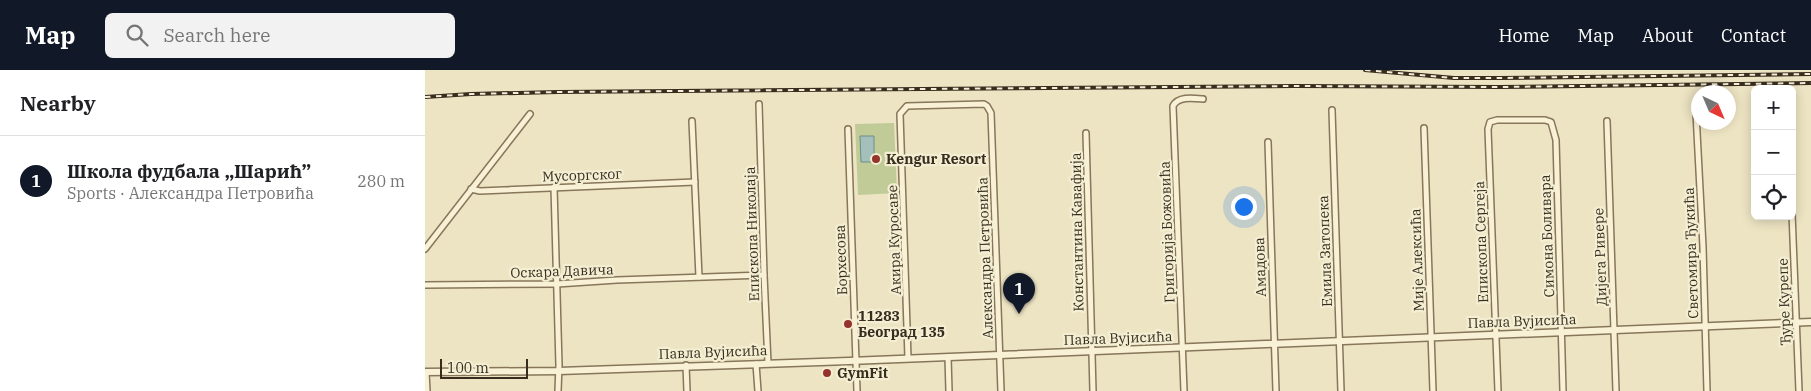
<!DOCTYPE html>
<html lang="en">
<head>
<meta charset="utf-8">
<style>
	:root { --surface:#fff; --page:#f2f2f2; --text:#202124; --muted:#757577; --line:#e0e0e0; --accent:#111827 }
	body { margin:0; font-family:"IBM Plex Serif",serif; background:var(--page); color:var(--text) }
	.controls { position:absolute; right:15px; top:15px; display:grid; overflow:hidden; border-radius:8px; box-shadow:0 2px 12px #0003 }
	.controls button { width:45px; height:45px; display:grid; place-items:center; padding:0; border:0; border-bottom:1px solid var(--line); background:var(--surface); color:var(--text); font:25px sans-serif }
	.compass { position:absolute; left:1266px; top:15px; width:45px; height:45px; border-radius:50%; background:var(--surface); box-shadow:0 2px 12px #0003; rotate:136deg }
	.scale { position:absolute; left:15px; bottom:12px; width:88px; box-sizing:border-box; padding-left:5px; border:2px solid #372c1e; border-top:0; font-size:14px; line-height:18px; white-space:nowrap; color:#372c1e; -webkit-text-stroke:4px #f4eed3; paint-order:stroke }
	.you { position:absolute; left:818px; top:136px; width:18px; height:18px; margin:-12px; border:4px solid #fff; border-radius:50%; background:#1a73e8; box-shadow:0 0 0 8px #1a73e833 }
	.badge { display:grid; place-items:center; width:32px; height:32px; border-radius:50%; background:var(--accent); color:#fff; font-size:16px; font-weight:700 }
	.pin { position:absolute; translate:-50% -41px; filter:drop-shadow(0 1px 2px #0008) }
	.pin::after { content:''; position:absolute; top:26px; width:18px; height:15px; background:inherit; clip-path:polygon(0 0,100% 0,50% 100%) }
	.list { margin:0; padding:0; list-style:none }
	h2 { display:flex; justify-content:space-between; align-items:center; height:65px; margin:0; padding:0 20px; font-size:21px }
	h2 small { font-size:16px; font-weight:400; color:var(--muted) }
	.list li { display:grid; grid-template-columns:32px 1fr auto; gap:15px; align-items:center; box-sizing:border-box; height:90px; padding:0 20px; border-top:1px solid var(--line) }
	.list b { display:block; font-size:19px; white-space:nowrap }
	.list p { margin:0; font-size:16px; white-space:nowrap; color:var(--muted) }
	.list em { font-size:16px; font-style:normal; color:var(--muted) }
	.icon { flex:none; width:28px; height:28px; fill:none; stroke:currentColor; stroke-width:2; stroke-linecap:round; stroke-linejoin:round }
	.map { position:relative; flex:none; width:1386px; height:321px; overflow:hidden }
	header { display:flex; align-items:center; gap:30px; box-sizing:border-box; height:70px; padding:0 25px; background:var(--accent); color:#fff }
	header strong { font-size:24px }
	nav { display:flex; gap:28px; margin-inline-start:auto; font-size:18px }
	.search { width:350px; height:45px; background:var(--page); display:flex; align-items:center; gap:12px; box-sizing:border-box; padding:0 18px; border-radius:8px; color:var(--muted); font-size:19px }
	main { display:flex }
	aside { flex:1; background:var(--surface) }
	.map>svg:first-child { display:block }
</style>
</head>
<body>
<header>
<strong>Map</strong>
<div class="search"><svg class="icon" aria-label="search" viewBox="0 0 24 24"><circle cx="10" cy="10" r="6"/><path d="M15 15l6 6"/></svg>Search here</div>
<nav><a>Home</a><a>Map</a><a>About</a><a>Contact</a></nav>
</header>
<main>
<aside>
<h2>Nearby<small></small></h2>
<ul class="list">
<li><span class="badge">1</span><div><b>Школа фудбала „Шарић”</b><p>Sports · Александра Петровића</p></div><em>280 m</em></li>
</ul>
</aside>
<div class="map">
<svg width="1386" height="321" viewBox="0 0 1386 321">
	<rect width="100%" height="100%" fill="#ede4c3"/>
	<path fill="#c0cb97" d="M 469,53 L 472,123 L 433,125 L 430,54 Z"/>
	<path fill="#a5c0ba" stroke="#6c8e88" d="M 435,66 L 449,66 L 449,92 L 436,92 Z"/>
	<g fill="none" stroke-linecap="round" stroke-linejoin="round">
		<defs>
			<g id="minor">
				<path d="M 334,34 L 339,205 L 343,293"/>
				<path d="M 907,40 L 916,321"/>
				<path d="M 1271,43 L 1278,177 L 1282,321"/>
				<path d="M 267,51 L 274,207"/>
				<path d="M 1182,51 L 1191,321"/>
				<path d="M 999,58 L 1008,321"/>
				<path d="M 423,59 L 432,321"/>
				<path d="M 661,63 L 668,321"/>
				<path d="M 843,72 L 851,321"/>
				<path d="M 129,117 L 134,295 L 133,321"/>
				<path d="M 46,119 L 55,121 L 270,112"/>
				<path d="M 1367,143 L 1374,321"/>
				<path d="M 0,179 L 105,44"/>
				<path d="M 0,215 L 132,214 L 192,210 L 339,205"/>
				<path d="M 523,287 L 524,321"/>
				<path d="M 483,288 L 475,44 L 482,36 L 559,34 L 562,36 L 566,43 L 576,321"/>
				<path d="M 331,294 L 333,321"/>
				<path d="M 261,295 L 262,321"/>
				<path d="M 1,302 L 2,321"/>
				<path d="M 759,321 L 748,36 C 753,26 768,28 778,29"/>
				<path d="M 1073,321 L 1063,59 L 1065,52 L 1072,50 L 1120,50 L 1126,52 L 1131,70 L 1138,321"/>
			</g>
			<path id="tertiary" d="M 0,302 L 134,301 L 424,291 L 1386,252"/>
		</defs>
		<use href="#minor" stroke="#87765a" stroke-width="8"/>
		<use href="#tertiary" stroke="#87765a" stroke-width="9"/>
		<use href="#minor" stroke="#f8f1d6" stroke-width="5"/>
		<use href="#tertiary" stroke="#f8f1d6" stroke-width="6"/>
		<defs>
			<g id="rail">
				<path d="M 940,0 L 1029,8 L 1074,8 L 1386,4"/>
				<path d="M 0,27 L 46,24 L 133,22 L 869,16 L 1074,17 L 1386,13"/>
			</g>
		</defs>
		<use href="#rail" stroke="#372c1e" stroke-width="4"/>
		<use href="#rail" stroke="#f4eed3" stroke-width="2" stroke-dasharray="5.5" stroke-linecap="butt"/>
	</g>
	<g fill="#94342c" stroke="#f4eed3" stroke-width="2">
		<circle cx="451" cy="89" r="5"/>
		<circle cx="423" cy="254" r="5"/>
		<circle cx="402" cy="303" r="5"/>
	</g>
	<g text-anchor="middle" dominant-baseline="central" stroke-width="4.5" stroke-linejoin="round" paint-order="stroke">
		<g font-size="14" font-weight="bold" fill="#372c1e" stroke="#f4eed3" text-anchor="start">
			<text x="461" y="89">Kengur Resort</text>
			<text x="433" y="246">11283<tspan x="433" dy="16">Београд 135</tspan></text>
			<text x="412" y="303">GymFit</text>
		</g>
		<g font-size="14" fill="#372c1e" stroke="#f4eed3">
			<text transform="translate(157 105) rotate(-2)">Мусоргског</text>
			<text transform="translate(652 162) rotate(-91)">Константина Кавафија</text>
			<text transform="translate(742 162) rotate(-92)">Григорија Божовића</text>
			<text transform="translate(327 164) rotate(-92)">Епископа Николаја</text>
			<text transform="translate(1122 166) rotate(-92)">Симона Боливара</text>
			<text transform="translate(469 170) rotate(-92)">Акира Куросаве</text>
			<text transform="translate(1056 172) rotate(-92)">Епископа Сергеја</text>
			<text transform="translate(900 181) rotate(-92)">Емила Затопека</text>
			<text transform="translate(1266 183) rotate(-92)">Светомира Ђукића</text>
			<text transform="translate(1175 187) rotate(-92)">Дијега Ривере</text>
			<text transform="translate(560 188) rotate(-92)">Александра Петровића</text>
			<text transform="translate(416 190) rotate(-92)">Борхесова</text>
			<text transform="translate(992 190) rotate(-92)">Мије Алексића</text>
			<text transform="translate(835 197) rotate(-92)">Амадова</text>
			<text transform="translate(137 201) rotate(-2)">Оскара Давича</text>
			<text transform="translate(1359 232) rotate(-92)">Ђуре Курепе</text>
			<text transform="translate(1097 251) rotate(-2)">Павла Вујисића</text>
			<text transform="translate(693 268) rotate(-2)">Павла Вујисића</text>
			<text transform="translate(288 282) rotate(-2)">Павла Вујисића</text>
		</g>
	</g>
</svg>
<div class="controls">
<button>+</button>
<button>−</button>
<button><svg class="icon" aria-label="locate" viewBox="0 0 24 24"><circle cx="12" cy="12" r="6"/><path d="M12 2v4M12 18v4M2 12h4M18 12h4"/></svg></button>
</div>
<svg class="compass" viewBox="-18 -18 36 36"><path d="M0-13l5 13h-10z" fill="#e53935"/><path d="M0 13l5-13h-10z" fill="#757577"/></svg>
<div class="scale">100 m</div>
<div class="you"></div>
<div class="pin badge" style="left:594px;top:244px">1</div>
</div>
</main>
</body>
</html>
